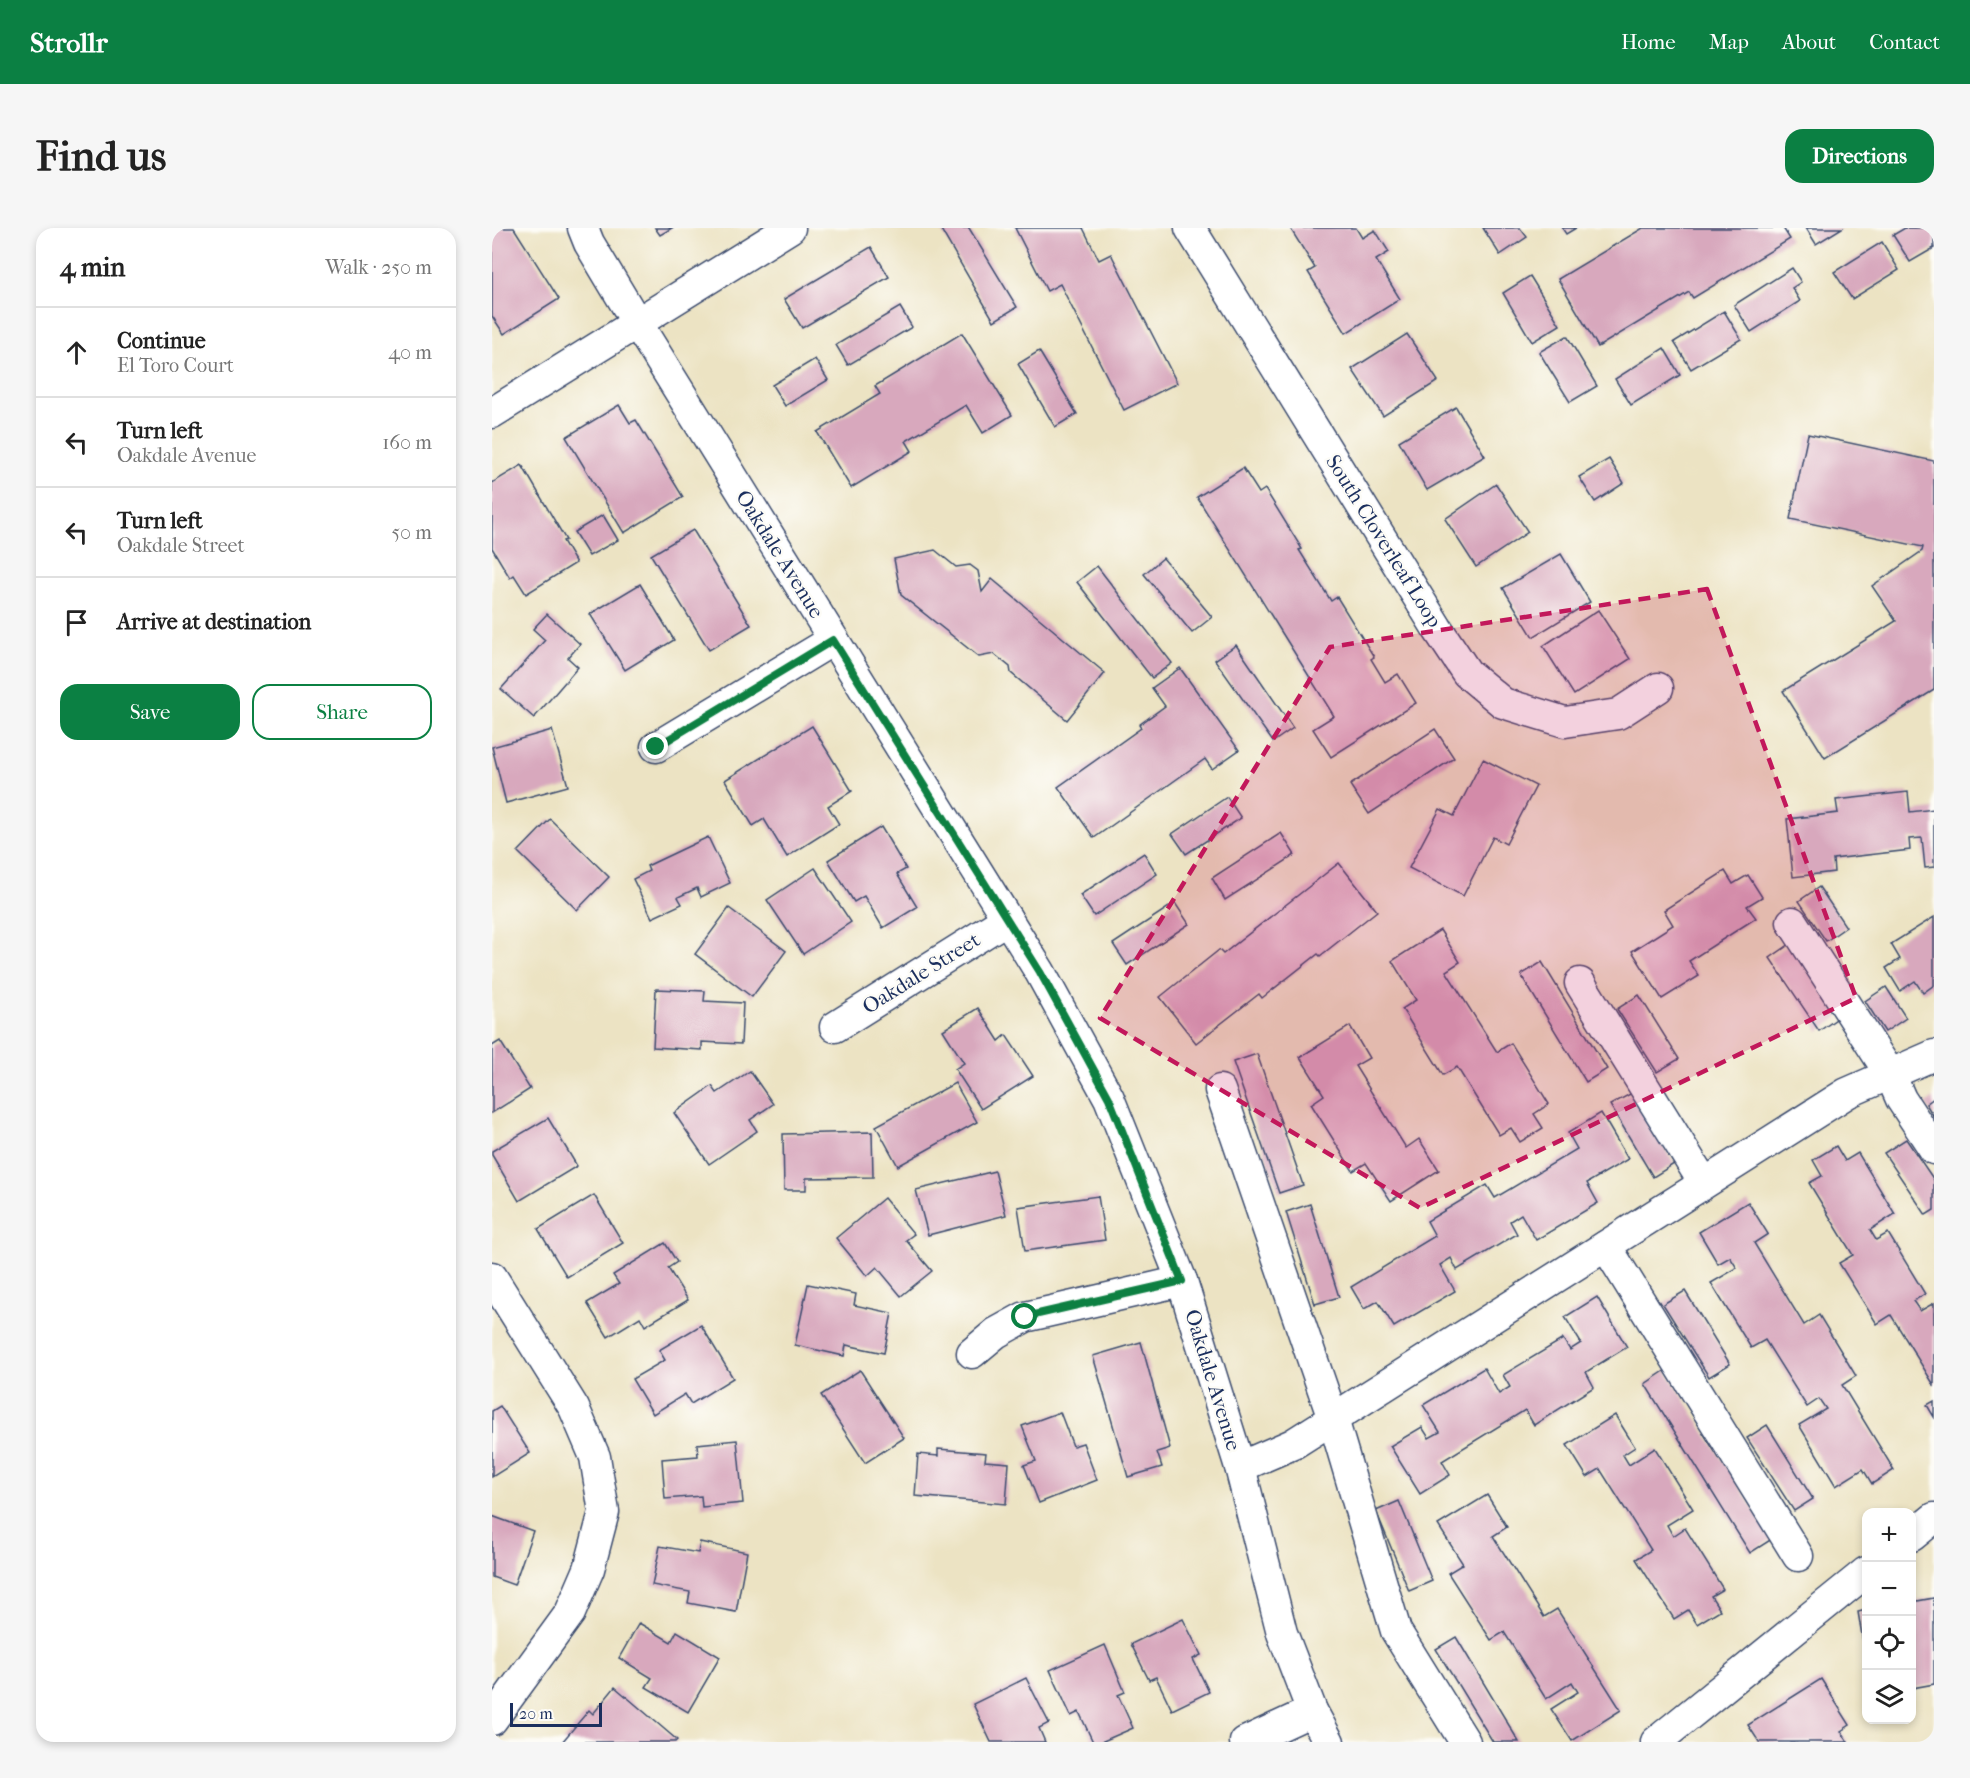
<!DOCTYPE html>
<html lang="en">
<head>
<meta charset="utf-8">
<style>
	:root { --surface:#fff; --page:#f6f6f6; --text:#222; --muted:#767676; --line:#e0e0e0; --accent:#0b8043 }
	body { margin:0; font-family:"IM FELL French Canon",serif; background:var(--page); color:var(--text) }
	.controls { position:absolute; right:18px; bottom:18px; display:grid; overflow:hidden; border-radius:12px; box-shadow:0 3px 9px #0003 }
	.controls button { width:54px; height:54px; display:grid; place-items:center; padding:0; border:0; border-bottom:2px solid var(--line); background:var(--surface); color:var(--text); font:30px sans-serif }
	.scale { position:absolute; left:18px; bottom:15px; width:92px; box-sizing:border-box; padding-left:6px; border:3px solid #1b2f5e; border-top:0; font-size:16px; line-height:21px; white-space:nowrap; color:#1b2f5e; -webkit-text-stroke:4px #fdfcf7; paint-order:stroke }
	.stop { position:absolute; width:18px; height:18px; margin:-14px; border:4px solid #0b8043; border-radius:50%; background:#fff }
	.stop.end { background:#0b8043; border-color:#fff; box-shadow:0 2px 6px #0008 }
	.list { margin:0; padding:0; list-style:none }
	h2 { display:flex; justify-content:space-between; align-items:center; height:78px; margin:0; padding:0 24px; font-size:26px }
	h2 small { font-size:20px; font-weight:400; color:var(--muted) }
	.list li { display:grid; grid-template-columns:39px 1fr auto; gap:18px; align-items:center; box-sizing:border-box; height:90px; padding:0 24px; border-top:2px solid var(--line) }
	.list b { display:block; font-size:22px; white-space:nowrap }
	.list p { margin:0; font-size:20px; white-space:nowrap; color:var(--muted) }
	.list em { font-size:20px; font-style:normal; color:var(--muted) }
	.actions { display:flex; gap:12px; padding:18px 24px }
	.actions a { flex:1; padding:14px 0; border:2px solid var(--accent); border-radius:18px; text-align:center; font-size:21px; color:var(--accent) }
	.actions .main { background:var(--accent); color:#fff }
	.icon { flex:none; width:33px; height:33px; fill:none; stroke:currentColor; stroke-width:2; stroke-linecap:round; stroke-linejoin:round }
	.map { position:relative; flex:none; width:1442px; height:1514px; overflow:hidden; border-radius:18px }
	header { display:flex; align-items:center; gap:36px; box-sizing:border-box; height:84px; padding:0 30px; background:var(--accent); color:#fff }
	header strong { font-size:28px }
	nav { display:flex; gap:33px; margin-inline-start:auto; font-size:21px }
	.intro { display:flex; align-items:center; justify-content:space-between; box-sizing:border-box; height:144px; padding:0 36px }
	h1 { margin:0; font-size:42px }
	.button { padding:15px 27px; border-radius:18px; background:var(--accent); color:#fff; font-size:21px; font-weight:700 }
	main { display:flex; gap:36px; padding:0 36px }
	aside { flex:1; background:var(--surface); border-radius:18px; box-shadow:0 3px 9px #0003 }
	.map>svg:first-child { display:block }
</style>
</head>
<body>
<header>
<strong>Strollr</strong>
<nav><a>Home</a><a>Map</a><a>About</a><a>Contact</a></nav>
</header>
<div class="intro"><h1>Find us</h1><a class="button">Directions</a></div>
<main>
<aside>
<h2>4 min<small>Walk · 250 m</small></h2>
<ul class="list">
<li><svg class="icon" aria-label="ahead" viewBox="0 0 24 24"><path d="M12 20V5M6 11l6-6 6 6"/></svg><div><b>Continue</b><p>El Toro Court</p></div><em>40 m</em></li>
<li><svg class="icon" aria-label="left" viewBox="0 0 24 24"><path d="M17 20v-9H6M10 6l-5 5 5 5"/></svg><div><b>Turn left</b><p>Oakdale Avenue</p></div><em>160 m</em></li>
<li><svg class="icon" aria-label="left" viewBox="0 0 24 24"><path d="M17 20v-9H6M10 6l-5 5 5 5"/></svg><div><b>Turn left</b><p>Oakdale Street</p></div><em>50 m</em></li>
<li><svg class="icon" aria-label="arrive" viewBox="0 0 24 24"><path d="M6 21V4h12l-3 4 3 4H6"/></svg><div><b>Arrive at destination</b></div></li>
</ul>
<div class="actions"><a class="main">Save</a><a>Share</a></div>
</aside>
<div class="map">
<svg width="1442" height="1514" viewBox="0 0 1442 1514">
	<rect width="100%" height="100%" fill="#fdfcf7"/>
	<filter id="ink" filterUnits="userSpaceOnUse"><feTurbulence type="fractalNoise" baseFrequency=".0167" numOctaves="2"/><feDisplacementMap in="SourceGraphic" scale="12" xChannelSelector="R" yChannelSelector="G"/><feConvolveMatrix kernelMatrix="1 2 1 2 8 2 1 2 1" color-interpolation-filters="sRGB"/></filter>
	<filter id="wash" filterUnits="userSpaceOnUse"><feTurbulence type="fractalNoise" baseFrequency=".008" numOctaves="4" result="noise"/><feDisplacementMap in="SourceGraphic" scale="24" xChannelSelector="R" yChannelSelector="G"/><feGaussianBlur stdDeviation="1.35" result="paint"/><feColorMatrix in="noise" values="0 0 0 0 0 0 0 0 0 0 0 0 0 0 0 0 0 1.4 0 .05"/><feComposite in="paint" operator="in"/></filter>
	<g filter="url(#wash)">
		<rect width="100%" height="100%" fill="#ece3c3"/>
		<g id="blocks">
			<g fill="#d8a8bd">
				<path d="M 0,0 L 22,0 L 67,71 L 12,106 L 0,88 Z"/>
				<path d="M 163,0 L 180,0 L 168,7 Z"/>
				<path d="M 448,0 L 477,0 L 525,79 L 502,93 Z"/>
				<path d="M 523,0 L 591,0 L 607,32 L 619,26 L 685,155 L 632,182 L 568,56 L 555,63 Z"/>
				<path d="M 798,0 L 864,0 L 870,10 L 883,2 L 897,24 L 884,32 L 908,71 L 854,105 L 816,44 L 823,40 Z"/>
				<path d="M 991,0 L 1028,0 L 1035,9 L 1008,27 Z"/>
				<path d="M 1070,0 L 1084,0 L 1074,6 Z"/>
				<path d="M 1151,0 L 1291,0 L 1298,11 L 1201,70 L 1197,64 L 1106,119 L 1066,51 Z"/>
				<path d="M 1314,0 L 1350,0 L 1324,16 Z"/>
				<path d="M 1413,0 L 1442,0 L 1442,20 L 1418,34 L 1401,7 Z"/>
				<path d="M 1390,14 L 1407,42 L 1360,71 L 1342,44 Z"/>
				<path d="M 379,19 L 397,49 L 310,100 L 292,71 Z"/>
				<path d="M 1300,40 L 1309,54 L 1300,60 L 1308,73 L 1259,104 L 1242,77 Z"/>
				<path d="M 1038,48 L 1068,97 L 1040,114 L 1011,65 Z"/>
				<path d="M 408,79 L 420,99 L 356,137 L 344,117 Z"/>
				<path d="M 1232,83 L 1249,111 L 1199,141 L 1182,114 Z"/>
				<path d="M 470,105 L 520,187 L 491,205 L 474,177 L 414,213 L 420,223 L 359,260 L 325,204 L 388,166 L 383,158 Z"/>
				<path d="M 915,106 L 946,153 L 891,188 L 860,141 Z"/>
				<path d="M 1075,108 L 1105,158 L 1078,174 L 1047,124 Z"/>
				<path d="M 1172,120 L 1188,147 L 1139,177 L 1123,151 Z"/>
				<path d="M 547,123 L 585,186 L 563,199 L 526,136 Z"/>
				<path d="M 323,131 L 336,152 L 293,178 L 280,157 Z"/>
				<path d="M 127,177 L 138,195 L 144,192 L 191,269 L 132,305 L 74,209 Z"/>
				<path d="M 964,179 L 993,228 L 935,262 L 907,213 Z"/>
				<path d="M 1316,206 L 1442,233 L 1442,462 L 1333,530 L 1291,463 L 1404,393 L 1380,358 L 1430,323 L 1431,319 L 1298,291 Z"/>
				<path d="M 1117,231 L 1132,255 L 1103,274 L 1087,249 Z"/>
				<path d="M 30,237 L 74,312 L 71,313 L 84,335 L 34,366 L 22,347 L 18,350 L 0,320 L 0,255 Z"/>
				<path d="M 751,240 L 767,265 L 773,261 L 810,321 L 807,322 L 839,373 L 845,369 L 882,429 L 879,431 L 893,454 L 906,446 L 924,475 L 839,529 L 821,501 L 842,488 L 705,269 Z"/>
				<path d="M 1004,256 L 1036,304 L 984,339 L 953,291 Z"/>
				<path d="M 111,287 L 126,312 L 97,328 L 82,304 Z"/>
				<path d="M 201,302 L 259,397 L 217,422 L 159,327 Z"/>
				<path d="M 443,322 L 464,339 L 478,337 L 486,343 L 490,364 L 500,351 L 613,445 L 575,492 L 519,445 L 518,439 L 502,426 L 487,429 L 409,367 L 402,331 Z"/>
				<path d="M 1069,326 L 1098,374 L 1041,409 L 1011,360 Z"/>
				<path d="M 671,330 L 720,389 L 700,405 L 652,346 Z"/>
				<path d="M 605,338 L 680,435 L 660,450 L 585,354 Z"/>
				<path d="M 148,356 L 182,412 L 133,442 L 98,386 Z"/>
				<path d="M 1106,382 L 1138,431 L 1082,467 L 1051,418 Z"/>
				<path d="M 55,386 L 88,416 L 76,430 L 86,439 L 42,490 L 9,461 L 53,412 L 41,401 Z"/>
				<path d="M 744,417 L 801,500 L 781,514 L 723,432 Z"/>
				<path d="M 688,440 L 747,522 L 720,541 L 713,531 L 602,610 L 566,559 L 649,500 L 647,497 L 673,478 L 660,460 Z"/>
				<path d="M 320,498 L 360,563 L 336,578 L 347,596 L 295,629 L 272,591 L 261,598 L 233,552 Z"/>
				<path d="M 943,501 L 962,530 L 877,586 L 858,557 Z"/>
				<path d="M 60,502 L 76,558 L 14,575 L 0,519 Z"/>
				<path d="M 991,531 L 1044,558 L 1014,616 L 1001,609 L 971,668 L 917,640 L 948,581 L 962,588 Z"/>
				<path d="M 1416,564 L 1418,584 L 1442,581 L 1442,639 L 1433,640 L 1430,610 L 1417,611 L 1418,622 L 1341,631 L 1342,644 L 1301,649 L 1295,591 L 1346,585 L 1344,572 Z"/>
				<path d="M 735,569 L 749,590 L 694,626 L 680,606 Z"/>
				<path d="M 58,591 L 117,649 L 85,682 L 26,624 Z"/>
				<path d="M 389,599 L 414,641 L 405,646 L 425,679 L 391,700 L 372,668 L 362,674 L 336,632 Z"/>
				<path d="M 789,605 L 803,627 L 733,672 L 720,650 Z"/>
				<path d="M 216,609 L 238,655 L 209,669 L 205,660 L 186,669 L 190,676 L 160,690 L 141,651 L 157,643 L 155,638 Z"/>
				<path d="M 652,625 L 665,646 L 602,688 L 588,667 Z"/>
				<path d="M 847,635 L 885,683 L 828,728 L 826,726 L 770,770 L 767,766 L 704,815 L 668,769 L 727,722 L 731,726 Z"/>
				<path d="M 323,640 L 359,694 L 311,726 L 275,672 Z"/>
				<path d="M 1233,643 L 1241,656 L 1256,647 L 1270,669 L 1255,678 L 1264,690 L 1197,733 L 1207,748 L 1170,771 L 1140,723 L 1181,697 L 1172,682 Z"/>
				<path d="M 1327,659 L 1354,699 L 1334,713 L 1307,673 Z"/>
				<path d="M 683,675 L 697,696 L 635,737 L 621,716 Z"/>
				<path d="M 237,680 L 294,723 L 260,769 L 203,726 Z"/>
				<path d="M 1442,689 L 1442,757 L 1431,765 L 1423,753 L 1408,763 L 1394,740 L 1408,731 L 1399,716 Z"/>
				<path d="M 948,702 L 968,734 L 954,743 L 1005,824 L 1019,815 L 1057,876 L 1042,886 L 1051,900 L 1028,914 L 1019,900 L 1007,907 L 965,839 L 951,847 L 910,781 L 924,772 L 900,733 Z"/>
				<path d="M 1298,716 L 1347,789 L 1327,803 L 1278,730 Z"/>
				<path d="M 1050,734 L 1115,841 L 1094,854 L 1029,747 Z"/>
				<path d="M 1394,759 L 1414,790 L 1393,804 L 1373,773 Z"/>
				<path d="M 164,761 L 213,763 L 212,773 L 251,775 L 249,816 L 210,814 L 210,822 L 161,819 Z"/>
				<path d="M 1147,767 L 1187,831 L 1165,844 L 1125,781 Z"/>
				<path d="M 486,780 L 507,813 L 514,807 L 541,848 L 489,881 L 463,841 L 472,835 L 451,802 Z"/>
				<path d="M 858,798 L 877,830 L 863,838 L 914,920 L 927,911 L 947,942 L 899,973 L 874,935 L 861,943 L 819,876 L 832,867 L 808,829 Z"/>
				<path d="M 8,813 L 38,861 L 0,885 L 0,818 Z"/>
				<path d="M 765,826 L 811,957 L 787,965 L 741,834 Z"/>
				<path d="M 258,843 L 281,876 L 258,892 L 265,903 L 217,936 L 182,885 L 220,858 L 225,865 Z"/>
				<path d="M 463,855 L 485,894 L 406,938 L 384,898 Z"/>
				<path d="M 1140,865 L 1182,936 L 1161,949 L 1118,877 Z"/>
				<path d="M 1442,870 L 1442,889 L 1434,876 Z"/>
				<path d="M 1109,885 L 1136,931 L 1095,955 L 1106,975 L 1044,1012 L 1029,986 L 1018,993 L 1025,1006 L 965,1042 L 959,1030 L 948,1037 L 963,1063 L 902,1099 L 886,1073 L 872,1081 L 859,1059 L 943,1008 L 935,993 L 995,957 L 1003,970 L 1085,921 L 1076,905 Z"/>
				<path d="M 56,890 L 85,938 L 27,973 L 0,927 L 0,923 Z"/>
				<path d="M 380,904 L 381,949 L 314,950 L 314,962 L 292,962 L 291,906 Z"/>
				<path d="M 1414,911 L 1442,952 L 1442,982 L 1434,987 L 1392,925 Z"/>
				<path d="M 1344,918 L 1353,933 L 1366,925 L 1403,986 L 1378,1002 L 1384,1012 L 1396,1005 L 1433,1066 L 1421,1073 L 1428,1083 L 1442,1075 L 1442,1157 L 1399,1087 L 1385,1096 L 1347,1035 L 1361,1027 L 1317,955 L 1330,948 L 1321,932 Z"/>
				<path d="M 503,943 L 514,987 L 436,1007 L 424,962 Z"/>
				<path d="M 102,967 L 131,1015 L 75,1049 L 46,1001 Z"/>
				<path d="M 606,968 L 613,1012 L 533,1023 L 526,979 Z"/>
				<path d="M 392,970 L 422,1006 L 414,1012 L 440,1043 L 409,1068 L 385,1039 L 375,1048 L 344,1010 Z"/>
				<path d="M 1256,974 L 1276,1006 L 1262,1015 L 1312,1097 L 1327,1087 L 1364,1148 L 1350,1157 L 1402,1242 L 1380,1256 L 1371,1241 L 1344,1258 L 1307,1197 L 1334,1181 L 1327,1171 L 1315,1179 L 1273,1112 L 1259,1120 L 1219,1055 L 1245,1040 L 1238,1029 L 1226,1036 L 1207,1004 Z"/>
				<path d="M 818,976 L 847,1069 L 823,1076 L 794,984 Z"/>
				<path d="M 173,1015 L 185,1034 L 176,1040 L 196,1072 L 153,1098 L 148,1089 L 116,1109 L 95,1075 L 127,1056 L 121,1047 Z"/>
				<path d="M 316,1056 L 364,1066 L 362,1077 L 400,1085 L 392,1125 L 354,1117 L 352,1128 L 303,1117 Z"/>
				<path d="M 1193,1063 L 1238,1136 L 1217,1149 L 1171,1076 Z"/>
				<path d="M 1105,1069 L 1135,1119 L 1094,1144 L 1102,1159 L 1042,1197 L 1033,1182 L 950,1233 L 958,1247 L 928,1266 L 898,1218 L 930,1199 L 937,1210 L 948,1204 L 931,1177 L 992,1140 L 1007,1166 L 1018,1159 L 1011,1147 L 1071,1111 L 1078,1122 L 1089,1115 L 1073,1089 Z"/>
				<path d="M 209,1097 L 241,1150 L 199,1176 L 193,1166 L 161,1186 L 140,1151 L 173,1132 L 167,1122 Z"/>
				<path d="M 649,1114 L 678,1220 L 665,1224 L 670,1239 L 636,1249 L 601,1128 Z"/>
				<path d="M 368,1142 L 412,1210 L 373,1235 L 329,1167 Z"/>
				<path d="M 1174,1142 L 1280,1311 L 1258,1325 L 1153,1156 Z"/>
				<path d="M 1442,1173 L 1442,1189 L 1435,1177 Z"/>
				<path d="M 8,1178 L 38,1225 L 0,1249 L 0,1183 Z"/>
				<path d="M 568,1184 L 581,1218 L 591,1215 L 605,1252 L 547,1275 L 532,1237 L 544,1233 L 530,1198 Z"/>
				<path d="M 1123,1187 L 1143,1219 L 1131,1227 L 1137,1237 L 1163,1220 L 1201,1281 L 1175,1297 L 1181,1308 L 1193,1300 L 1231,1361 L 1219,1368 L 1228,1382 L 1205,1396 L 1196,1382 L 1182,1391 L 1144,1331 L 1159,1322 L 1108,1241 L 1095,1249 L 1075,1217 Z"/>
				<path d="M 1275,1197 L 1321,1271 L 1302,1283 L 1255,1210 Z"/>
				<path d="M 245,1212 L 251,1275 L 210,1279 L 209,1268 L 173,1271 L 170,1231 L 206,1228 L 205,1216 Z"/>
				<path d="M 446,1221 L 494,1225 L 493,1233 L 517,1235 L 514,1276 L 423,1268 L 426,1226 L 446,1228 Z"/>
				<path d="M 995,1267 L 1015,1299 L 1001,1308 L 1052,1389 L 1065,1381 L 1129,1482 L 1080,1513 L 1059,1481 L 1086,1464 L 1080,1454 L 1054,1471 L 1012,1404 L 999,1412 L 956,1345 L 971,1336 L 946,1297 Z"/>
				<path d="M 907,1273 L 940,1353 L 917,1363 L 884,1283 Z"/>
				<path d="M 0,1288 L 41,1303 L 22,1357 L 0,1349 Z"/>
				<path d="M 208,1314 L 255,1324 L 244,1384 L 196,1375 L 198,1364 L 160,1357 L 168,1318 L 206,1325 Z"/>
				<path d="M 1442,1370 L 1442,1456 L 1420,1460 L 1420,1374 Z"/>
				<path d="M 1374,1382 L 1374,1425 L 1373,1425 L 1366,1384 Z"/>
				<path d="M 691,1391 L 709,1427 L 701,1431 L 717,1464 L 680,1482 L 664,1449 L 657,1452 L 639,1416 Z"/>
				<path d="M 147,1395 L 179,1414 L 185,1403 L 228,1429 L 196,1484 L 154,1459 L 160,1450 L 127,1430 Z"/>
				<path d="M 964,1409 L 1027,1514 L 1001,1514 L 944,1421 Z"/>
				<path d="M 613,1417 L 633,1464 L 626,1467 L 641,1500 L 609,1514 L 601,1514 L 587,1484 L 579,1488 L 558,1442 Z"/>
				<path d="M 534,1450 L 557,1495 L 547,1500 L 553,1514 L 499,1514 L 481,1476 Z"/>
				<path d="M 1329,1451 L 1358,1497 L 1349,1503 L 1356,1514 L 1267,1514 L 1256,1497 Z"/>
				<path d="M 123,1459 L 185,1512 L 183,1514 L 70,1514 L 97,1482 L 101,1486 Z"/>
			</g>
		</g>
	</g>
	<g filter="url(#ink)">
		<use href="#blocks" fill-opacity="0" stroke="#3a4a6d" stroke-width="1.5"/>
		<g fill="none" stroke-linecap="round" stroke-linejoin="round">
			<defs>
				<g id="minor">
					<path d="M 91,0 L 97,15 L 145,95 L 548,744 L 617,870 L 690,1053 L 748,1239 L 790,1405 L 820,1483 L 837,1514"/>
					<path d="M 698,0 L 945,400 L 975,445 L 1011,475 L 1073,494 L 1126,486 L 1166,460"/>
					<path d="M 0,185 L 298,0"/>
					<path d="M 164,519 L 341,412"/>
					<path d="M 1300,694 L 1398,846 L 1409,871 L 1442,921"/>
					<path d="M 1088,755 L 1212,955"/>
					<path d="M 343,799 L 515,691"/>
					<path d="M 728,862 L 841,1191 L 904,1403 L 973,1514"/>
					<path d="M 1114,1018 L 1306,1328"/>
					<path d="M 0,1049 L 82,1180 L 103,1229 L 112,1284 L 97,1341 L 78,1385 L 0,1492"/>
					<path d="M 480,1125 L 504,1105 L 533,1089 L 690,1053"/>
					<path d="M 748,1239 L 801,1216 L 1355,865 L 1442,827"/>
					<path d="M 1420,1308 L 1442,1290"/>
					<path d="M 753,1514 L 820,1483"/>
					<path d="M 1164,1514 L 1374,1344"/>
				</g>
			</defs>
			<use href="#minor" stroke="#3a4a6d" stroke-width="33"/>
			<use href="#minor" stroke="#fff" stroke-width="30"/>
		</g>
	</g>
	<g fill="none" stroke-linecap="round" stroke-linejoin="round" filter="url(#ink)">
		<path stroke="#0b8043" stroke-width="8" d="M 164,519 L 341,412 L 548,744 L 617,870 L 690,1053 L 533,1089"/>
	</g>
	<path fill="#c2185b" fill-opacity="0.2" stroke="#c2185b" stroke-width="4.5" stroke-dasharray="12 8" stroke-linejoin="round" d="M 1215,361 L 1364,770 L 928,980 L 608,790 L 838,419 Z"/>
	<g text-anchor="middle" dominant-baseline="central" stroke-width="5" stroke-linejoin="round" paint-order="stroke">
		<g font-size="21" fill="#1b2f5e" stroke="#fdfcf7">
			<text transform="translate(892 313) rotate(58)">South Cloverleaf Loop</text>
			<text transform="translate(288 326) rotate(58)">Oakdale Avenue</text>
			<text transform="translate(429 745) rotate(-32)">Oakdale Street</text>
			<text transform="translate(721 1152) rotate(73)">Oakdale Avenue</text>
		</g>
	</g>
</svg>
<div class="controls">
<button>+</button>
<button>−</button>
<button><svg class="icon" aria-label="locate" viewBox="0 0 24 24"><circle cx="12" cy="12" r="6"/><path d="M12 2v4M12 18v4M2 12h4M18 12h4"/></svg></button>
<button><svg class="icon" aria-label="layers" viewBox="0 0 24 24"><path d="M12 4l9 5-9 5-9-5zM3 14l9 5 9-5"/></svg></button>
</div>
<div class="scale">20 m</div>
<div class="stop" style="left:533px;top:1089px"></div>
<div class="stop end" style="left:164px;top:519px"></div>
</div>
</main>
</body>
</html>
